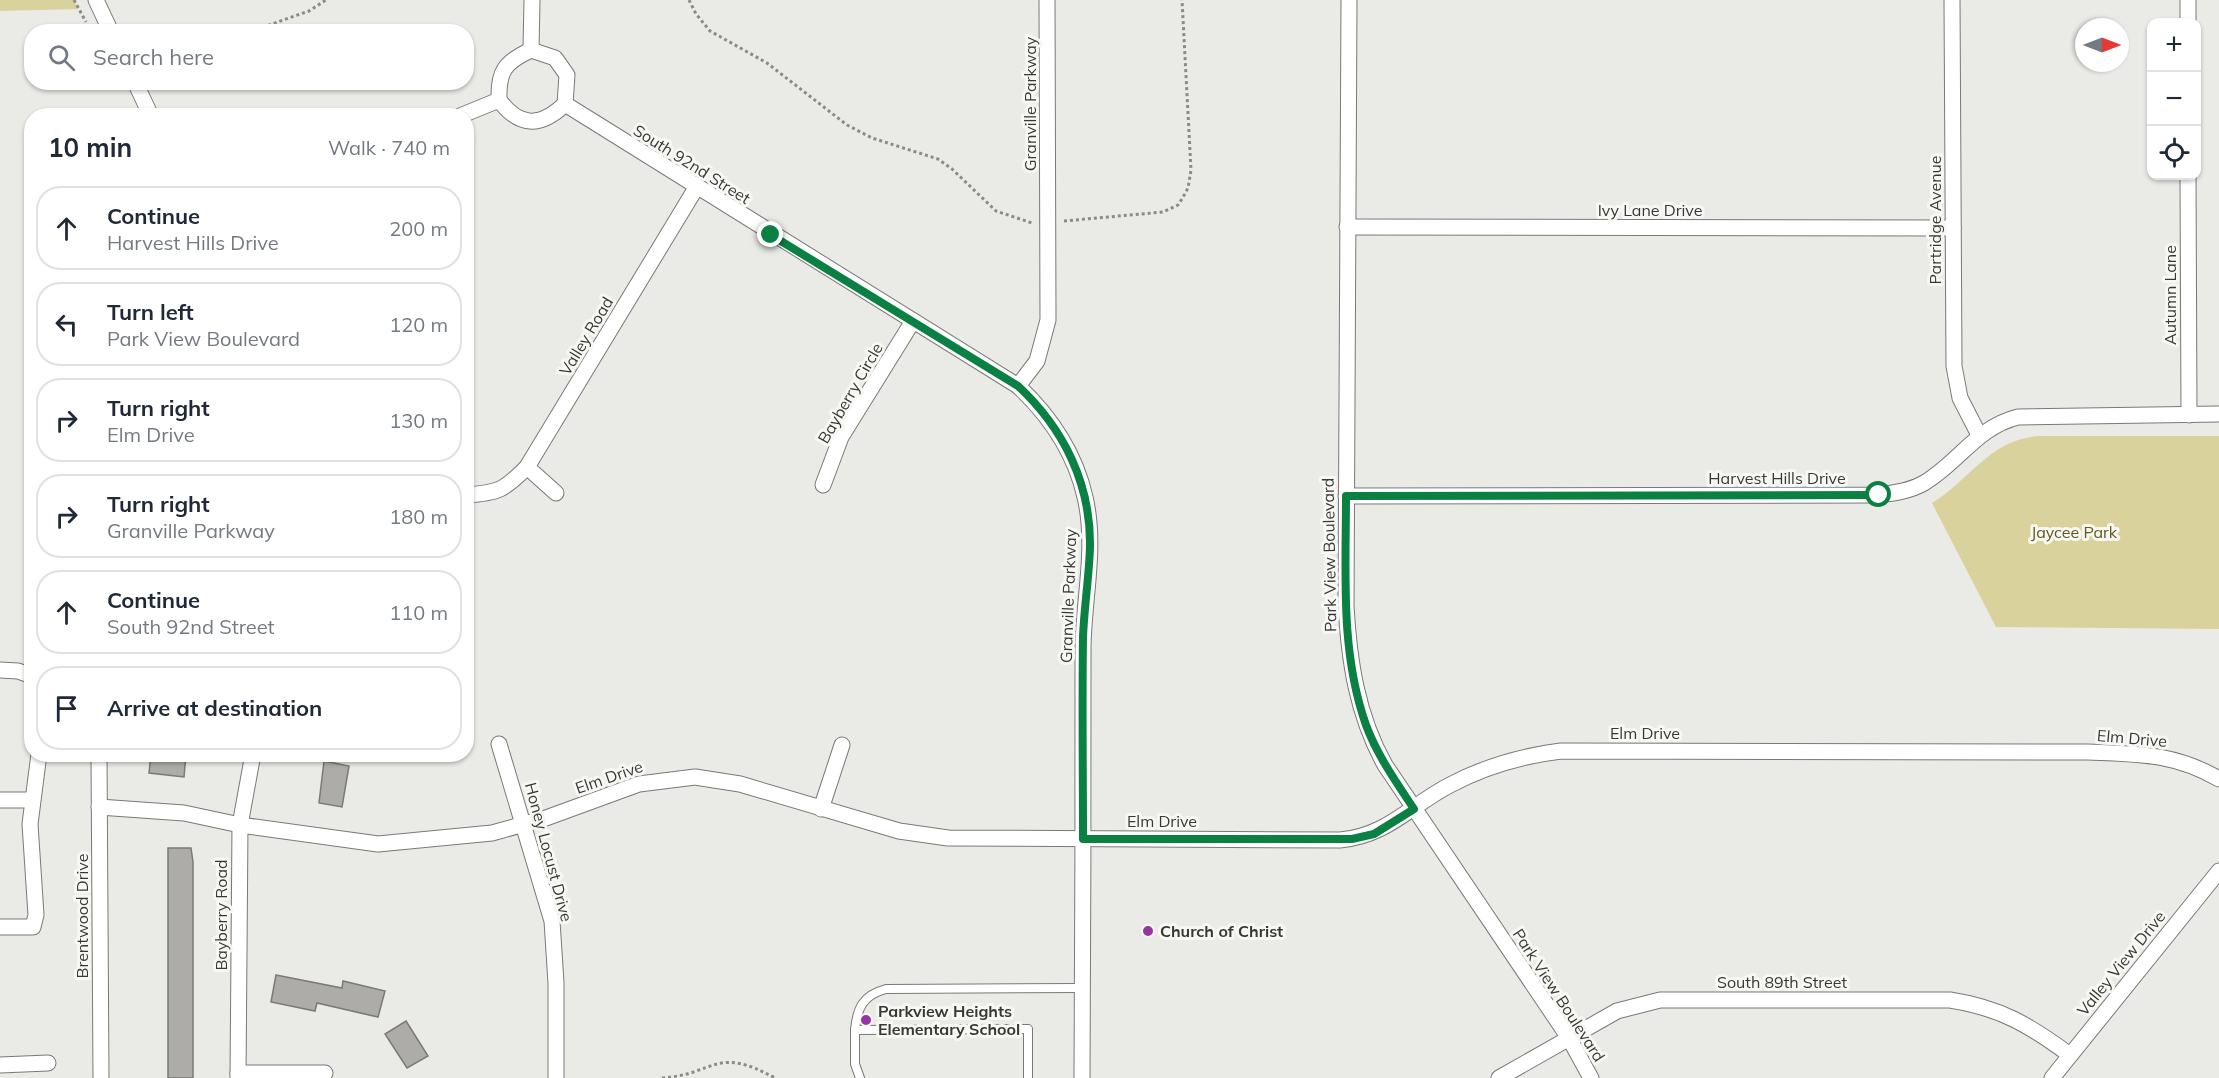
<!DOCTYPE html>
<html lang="en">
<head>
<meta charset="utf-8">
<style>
	:root { --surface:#fff; --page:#f2f2f3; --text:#1f2937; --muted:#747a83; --line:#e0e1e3 }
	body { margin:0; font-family:Mulish,sans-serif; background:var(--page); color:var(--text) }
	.controls { position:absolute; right:18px; top:18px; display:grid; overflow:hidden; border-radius:12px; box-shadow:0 2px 4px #0004 }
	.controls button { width:54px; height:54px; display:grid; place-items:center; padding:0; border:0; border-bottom:2px solid var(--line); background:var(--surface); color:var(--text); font:30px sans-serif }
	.compass { position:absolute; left:2075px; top:18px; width:54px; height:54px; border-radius:50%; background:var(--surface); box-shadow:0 2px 4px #0004; rotate:90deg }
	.stop { position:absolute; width:18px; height:18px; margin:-14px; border:4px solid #0b8043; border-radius:50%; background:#fff }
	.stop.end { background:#0b8043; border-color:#fff; box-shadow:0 2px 6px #0008 }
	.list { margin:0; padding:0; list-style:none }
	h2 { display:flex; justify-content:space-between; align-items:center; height:78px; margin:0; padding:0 24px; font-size:26px }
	h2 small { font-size:20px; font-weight:400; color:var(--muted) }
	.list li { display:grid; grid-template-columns:39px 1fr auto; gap:18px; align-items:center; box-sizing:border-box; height:84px; margin:0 12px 12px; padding:0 12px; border:2px solid var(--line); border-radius:24px }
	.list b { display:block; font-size:22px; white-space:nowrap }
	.list p { margin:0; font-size:20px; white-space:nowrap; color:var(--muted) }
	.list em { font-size:20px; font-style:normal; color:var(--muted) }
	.icon { flex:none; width:33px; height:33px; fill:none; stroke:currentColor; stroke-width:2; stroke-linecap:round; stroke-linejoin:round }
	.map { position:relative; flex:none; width:2219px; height:1078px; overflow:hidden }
	.search { position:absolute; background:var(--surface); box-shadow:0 2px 4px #0004; left:24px; top:24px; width:450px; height:66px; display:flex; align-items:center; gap:15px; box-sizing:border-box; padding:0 21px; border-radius:24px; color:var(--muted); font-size:22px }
	.panel { position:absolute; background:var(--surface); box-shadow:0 2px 4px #0004; left:24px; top:108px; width:450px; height:654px; border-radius:24px }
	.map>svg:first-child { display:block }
</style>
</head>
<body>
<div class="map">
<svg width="2219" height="1078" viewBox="0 0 2219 1078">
	<rect width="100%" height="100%" fill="#eaeae6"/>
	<g fill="#d9d29c">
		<path d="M 0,0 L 74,0 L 78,9 L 0,11 Z"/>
		<path d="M 2039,436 L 2219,436 L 2219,629 L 1996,627 L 1932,503 C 1970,480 1990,439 2039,436 Z"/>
	</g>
	<g fill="#adaca8" stroke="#7a7a76" stroke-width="1.5">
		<path d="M 151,754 L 186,754 L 184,777 L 149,773 Z"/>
		<path d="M 324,761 L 349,766 L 342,807 L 319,803 Z"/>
		<path d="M 168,848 L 191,848 L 193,862 L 193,1078 L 168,1078 Z"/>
		<path d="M 276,975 L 342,988 L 343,981 L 385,991 L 378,1017 L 317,1003 L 315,1011 L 271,1002 Z"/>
		<path d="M 406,1021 L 428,1056 L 407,1068 L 385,1034 Z"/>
	</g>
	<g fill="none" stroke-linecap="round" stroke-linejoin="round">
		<defs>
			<g id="lane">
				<path d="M 855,1030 C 857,1008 863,995 886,989 L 1082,988"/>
				<path d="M 860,1078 L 855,1064 L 855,1030 L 1028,1029 L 1028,1078"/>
			</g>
			<g id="street">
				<path d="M 96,0 L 111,32"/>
				<path d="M 1047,0 L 1048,320 L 1037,361 L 1018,386 C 1051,417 1075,453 1085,497 C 1097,548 1083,600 1083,651 C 1083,793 1083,936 1082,1078"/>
				<path d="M 1349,0 L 1346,605 C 1349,661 1357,715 1385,765 L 1569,1038 L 1591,1078"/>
				<path d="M 1952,0 L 1954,366 L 1960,398 L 1979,435"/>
				<path d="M 2188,0 L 2188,22"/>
				<path d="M 531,50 L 555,58 L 567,75 L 565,104"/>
				<path d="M 531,50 L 532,0"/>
				<path d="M 135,82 L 151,116"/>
				<path d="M 499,100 C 519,127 540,128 565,104"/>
				<path d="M 499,100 C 498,71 505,62 531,50"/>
				<path d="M 565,104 L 1018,386"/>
				<path d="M 460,116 L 499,100"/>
				<path d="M 2188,176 L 2189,415"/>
				<path d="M 1347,227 L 1953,228"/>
				<path d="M 527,467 L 556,493"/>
				<path d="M 823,485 L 841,437 L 913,321"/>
				<path d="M 466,495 C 499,493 504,490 527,467 L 696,188"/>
				<path d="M 1346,496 L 1879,495 C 1894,493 1910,491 1924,483 C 1958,463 1977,427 2018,417 L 2219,414"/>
				<path d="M 0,670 L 18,671 L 32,676"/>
				<path d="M 499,744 L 552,921 L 556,983 L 556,1078"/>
				<path d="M 99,754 L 101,1078"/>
				<path d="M 0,800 L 32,800"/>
				<path d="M 99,807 L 184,813 L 240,825 L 378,844 L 492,833 L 546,818 L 639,784 L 695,777 L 740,784 L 899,831 L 948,838 L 1340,840 C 1387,836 1411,805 1450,785 C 1486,766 1521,756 1561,751 L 2088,752 C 2138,754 2174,753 2219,779"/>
				<path d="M 821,809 L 842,745"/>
				<path d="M 0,927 L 33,927 L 36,915 L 30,824 L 39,754"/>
				<path d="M 0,1065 L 48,1063"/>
				<path d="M 238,1073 L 325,1073"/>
				<path d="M 238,1078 L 240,825 L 253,754"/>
				<path d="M 1499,1078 L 1617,1011 L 1660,1000 L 1950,1000 C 2001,1008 2029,1025 2070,1055"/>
				<path d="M 2052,1078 L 2219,871"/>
			</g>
		</defs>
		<use href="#lane" stroke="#7a7976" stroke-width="10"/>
		<use href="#street" stroke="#7a7976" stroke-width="17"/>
		<g stroke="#8a8a87" stroke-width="3" stroke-dasharray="3 3" stroke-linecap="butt">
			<path d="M 74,0 L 86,22"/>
			<path d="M 689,0 L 696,14 L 710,31 L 767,63 L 847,125 L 872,138 L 938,159 L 952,169 L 996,211 L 1032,223"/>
			<path d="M 173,32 L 252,31 L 309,11 L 326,0"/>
			<path d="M 1064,221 L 1163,212 L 1178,205 L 1182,199 L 1188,188 L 1191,170 L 1182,0"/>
			<path d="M 662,1078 C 717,1074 715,1045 775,1078"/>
		</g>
		<use href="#lane" stroke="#fff" stroke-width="8"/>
		<use href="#street" stroke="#fff" stroke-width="15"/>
	</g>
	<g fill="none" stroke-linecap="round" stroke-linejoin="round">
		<path stroke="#0b8043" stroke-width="8" d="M 771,235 L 1018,386 C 1064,429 1091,484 1090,547 C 1089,578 1084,608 1083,638 C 1082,705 1083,772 1083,839 L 1352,839 L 1374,834 L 1414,809 C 1396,782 1377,755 1366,725 C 1340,652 1346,572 1346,496 L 1879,495"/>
	</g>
	<g fill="#9236a1" stroke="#f7f7f3" stroke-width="2">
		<circle cx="1148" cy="931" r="6"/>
		<circle cx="866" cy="1020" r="6"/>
	</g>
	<g text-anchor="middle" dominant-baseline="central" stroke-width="6" stroke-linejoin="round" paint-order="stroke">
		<g font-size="16" fill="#383836" stroke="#f7f7f3">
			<text transform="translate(1030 104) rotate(-90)">Granville Parkway</text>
			<text transform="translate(692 164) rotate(32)">South 92nd Street</text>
			<text x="1650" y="210">Ivy Lane Drive</text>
			<text transform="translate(1935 220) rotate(-90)">Partridge Avenue</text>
			<text transform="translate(2170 295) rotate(-90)">Autumn Lane</text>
			<text transform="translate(586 336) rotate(-59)">Valley Road</text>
			<text transform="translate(850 393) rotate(-60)">Bayberry Circle</text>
			<text x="1777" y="478">Harvest Hills Drive</text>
			<text transform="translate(1329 555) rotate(-91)">Park View Boulevard</text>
			<text transform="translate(1068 596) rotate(-88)">Granville Parkway</text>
			<text x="1645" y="733">Elm Drive</text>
			<text transform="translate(2132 738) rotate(5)">Elm Drive</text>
			<text transform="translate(609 777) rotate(-19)">Elm Drive</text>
			<text x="1162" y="821">Elm Drive</text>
			<text transform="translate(549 852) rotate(75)">Honey Locust Drive</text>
			<text transform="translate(221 915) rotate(-90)">Bayberry Road</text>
			<text transform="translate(82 916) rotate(-90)">Brentwood Drive</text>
			<text transform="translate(2121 963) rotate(-51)">Valley View Drive</text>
			<text x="1782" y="982">South 89th Street</text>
			<text transform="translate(1559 995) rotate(57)">Park View Boulevard</text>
		</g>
		<g font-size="16" fill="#615919" stroke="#f7f7f3">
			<text x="2074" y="532">Jaycee Park</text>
		</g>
		<g font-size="16" font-weight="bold" fill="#383836" stroke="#f7f7f3" text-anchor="start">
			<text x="1160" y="931">Church of Christ</text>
			<text x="878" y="1011">Parkview Heights<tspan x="878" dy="18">Elementary School</tspan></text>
		</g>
	</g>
</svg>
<div class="controls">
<button>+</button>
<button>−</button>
<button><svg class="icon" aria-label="locate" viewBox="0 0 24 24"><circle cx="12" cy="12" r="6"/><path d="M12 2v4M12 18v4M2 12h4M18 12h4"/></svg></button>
</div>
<svg class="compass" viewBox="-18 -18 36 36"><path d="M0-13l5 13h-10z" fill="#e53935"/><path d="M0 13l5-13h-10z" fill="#747a83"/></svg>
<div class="stop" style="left:1879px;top:495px"></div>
<div class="stop end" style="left:771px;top:235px"></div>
<div class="search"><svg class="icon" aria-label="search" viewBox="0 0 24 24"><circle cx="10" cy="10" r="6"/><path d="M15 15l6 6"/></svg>Search here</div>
<section class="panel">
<h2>10 min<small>Walk · 740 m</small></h2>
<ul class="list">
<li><svg class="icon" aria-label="ahead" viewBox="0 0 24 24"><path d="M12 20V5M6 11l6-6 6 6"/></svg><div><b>Continue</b><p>Harvest Hills Drive</p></div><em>200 m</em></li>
<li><svg class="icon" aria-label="left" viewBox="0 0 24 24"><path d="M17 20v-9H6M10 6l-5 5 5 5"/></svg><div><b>Turn left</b><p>Park View Boulevard</p></div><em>120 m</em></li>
<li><svg class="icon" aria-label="right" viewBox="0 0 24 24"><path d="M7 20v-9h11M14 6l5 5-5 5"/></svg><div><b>Turn right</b><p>Elm Drive</p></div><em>130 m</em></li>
<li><svg class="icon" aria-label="right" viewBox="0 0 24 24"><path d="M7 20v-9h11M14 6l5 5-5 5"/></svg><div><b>Turn right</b><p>Granville Parkway</p></div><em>180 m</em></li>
<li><svg class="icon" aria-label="ahead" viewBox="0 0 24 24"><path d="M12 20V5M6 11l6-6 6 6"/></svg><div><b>Continue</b><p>South 92nd Street</p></div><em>110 m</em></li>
<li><svg class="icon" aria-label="arrive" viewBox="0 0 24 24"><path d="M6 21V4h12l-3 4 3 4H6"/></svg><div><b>Arrive at destination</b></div></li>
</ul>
</section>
</div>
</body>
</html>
